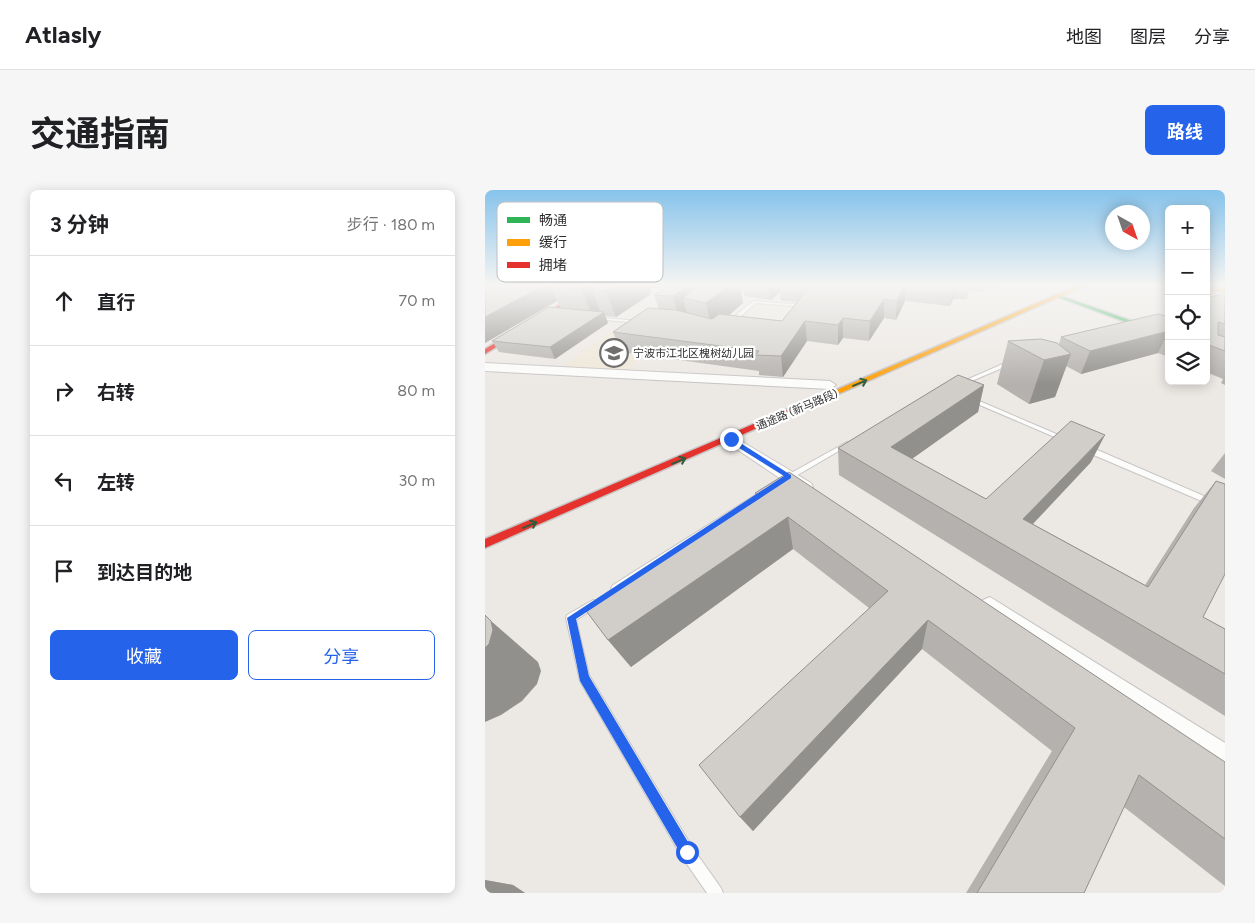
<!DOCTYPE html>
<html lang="zh">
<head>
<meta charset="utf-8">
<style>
	:root { --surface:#fff; --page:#f6f6f6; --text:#202124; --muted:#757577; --line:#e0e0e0; --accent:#2563eb }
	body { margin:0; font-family:Figtree,"Noto Sans SC",sans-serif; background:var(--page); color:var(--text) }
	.controls { position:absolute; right:15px; top:15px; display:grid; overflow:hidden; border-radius:8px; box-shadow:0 2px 12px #0003 }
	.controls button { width:45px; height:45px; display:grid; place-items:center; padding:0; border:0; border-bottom:1px solid var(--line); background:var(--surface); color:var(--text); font:25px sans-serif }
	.compass { position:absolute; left:620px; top:15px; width:45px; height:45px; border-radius:50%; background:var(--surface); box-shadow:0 2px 12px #0003; rotate:140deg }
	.stop { position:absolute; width:15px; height:15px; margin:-11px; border:4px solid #2563eb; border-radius:50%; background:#fff }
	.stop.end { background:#2563eb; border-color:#fff; box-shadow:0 1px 5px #0008 }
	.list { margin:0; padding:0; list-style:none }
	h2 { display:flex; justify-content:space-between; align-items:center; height:65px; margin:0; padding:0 20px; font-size:21px }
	h2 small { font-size:16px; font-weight:400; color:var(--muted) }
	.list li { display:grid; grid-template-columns:32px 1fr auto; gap:15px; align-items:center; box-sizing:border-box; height:90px; padding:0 20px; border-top:1px solid var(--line) }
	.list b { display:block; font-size:19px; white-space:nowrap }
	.list em { font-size:16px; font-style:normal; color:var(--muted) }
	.actions { display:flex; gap:10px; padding:15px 20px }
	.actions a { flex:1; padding:11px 0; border:1px solid var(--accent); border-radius:8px; text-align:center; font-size:18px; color:var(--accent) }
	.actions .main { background:var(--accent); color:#fff }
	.icon { flex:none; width:28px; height:28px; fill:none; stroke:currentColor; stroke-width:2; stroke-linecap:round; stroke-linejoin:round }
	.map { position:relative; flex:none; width:740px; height:703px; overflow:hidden; border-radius:8px }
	header { display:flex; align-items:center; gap:30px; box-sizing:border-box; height:70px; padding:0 25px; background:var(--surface); border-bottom:1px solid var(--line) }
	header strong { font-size:24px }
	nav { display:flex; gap:28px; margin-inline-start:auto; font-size:18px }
	.intro { display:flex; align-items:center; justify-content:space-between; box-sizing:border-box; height:120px; padding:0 30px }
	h1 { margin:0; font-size:35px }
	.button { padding:12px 22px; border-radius:8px; background:var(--accent); color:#fff; font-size:18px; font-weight:700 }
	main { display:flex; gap:30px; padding:0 30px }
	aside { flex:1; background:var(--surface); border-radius:8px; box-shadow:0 2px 12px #0003 }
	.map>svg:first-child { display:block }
</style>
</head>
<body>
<header>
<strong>Atlasly</strong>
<nav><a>地图</a><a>图层</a><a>分享</a></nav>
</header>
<div class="intro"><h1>交通指南</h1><a class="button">路线</a></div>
<main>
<aside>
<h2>3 分钟<small>步行 · 180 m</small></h2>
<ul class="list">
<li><svg class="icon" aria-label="ahead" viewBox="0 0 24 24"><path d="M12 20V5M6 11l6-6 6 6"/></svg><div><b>直行</b></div><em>70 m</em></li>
<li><svg class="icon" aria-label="right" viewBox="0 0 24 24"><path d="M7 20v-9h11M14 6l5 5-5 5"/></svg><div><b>右转</b></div><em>80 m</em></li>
<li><svg class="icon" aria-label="left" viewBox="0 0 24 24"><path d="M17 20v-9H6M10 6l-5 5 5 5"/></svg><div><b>左转</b></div><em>30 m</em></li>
<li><svg class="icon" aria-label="arrive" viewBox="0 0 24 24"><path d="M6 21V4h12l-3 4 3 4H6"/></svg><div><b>到达目的地</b></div></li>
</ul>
<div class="actions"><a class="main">收藏</a><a>分享</a></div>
</aside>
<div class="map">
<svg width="740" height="703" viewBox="0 0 740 703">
	<rect width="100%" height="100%" fill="#ece8e4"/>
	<path fill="#efe7d8" d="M 127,141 L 182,149 L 137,183 L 75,178 Z"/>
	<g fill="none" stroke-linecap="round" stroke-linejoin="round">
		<defs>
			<g id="lane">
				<path d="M 152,98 L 186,101 L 188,102 L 186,103 L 154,100 Z"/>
				<path d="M 268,111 L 320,115 L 322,116 L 320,117 L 271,113 L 246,135 L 242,135 L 242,133 Z"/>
				<path d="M 108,127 L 154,131 L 156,132 L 154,133 L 110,129 L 108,128 Z"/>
				<path d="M 527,170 L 530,172 L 529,173 L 477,195 L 472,194 Z"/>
				<path d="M 485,207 L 583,249 L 584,250 L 583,251 L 579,251 L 483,210 L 483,208 Z"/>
				<path d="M 362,252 L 364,253 L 364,255 L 304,290 L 301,290 L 297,288 Z"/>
				<path d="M 597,256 L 603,256 L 740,315 L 740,321 L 597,260 Z"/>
				<path d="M 280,299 L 283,300 L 284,302 L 283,304 L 134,401 L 131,402 L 128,401 L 126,398 L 128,395 Z"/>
				<path d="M 108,410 L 111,411 L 113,414 L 111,417 L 91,430 L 104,485 L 207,657 L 236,698 L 238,703 L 222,703 L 197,667 L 95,491 L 81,428 L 82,425 Z"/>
			</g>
			<g id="street">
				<path d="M 0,173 L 345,191 L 351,195 L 345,199 L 0,181 Z"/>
				<path d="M 246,245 L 326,293 L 328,297 L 326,301 L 314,301 L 241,252 L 239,249 Z"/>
				<path d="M 505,407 L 740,553 L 740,581 L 730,578 L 498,422 L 494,416 L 498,410 Z"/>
			</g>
			<path id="fast" d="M 573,105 L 684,144 L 684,148 L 573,107 Z"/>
			<g id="slow">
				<path d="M 592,96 L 599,96 L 319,219 L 312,217 Z"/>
				<path d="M 721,96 L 740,98 L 740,102 L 721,98 Z"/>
			</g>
			<g id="jam">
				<path d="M 106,96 L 112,96 L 0,164 L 0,159 Z"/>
				<path d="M 313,215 L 320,217 L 0,358 L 0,349 Z"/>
			</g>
		</defs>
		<use href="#lane" stroke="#c6c4c5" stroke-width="2"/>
		<use href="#street" stroke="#c6c4c5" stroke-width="2"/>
		<use href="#fast" stroke="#c6c4c5" stroke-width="3"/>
		<use href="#slow" stroke="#c6c4c5" stroke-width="3"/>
		<use href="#jam" stroke="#c6c4c5" stroke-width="3"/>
		<use href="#lane" fill="#fcfcfb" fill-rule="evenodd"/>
		<use href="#street" fill="#fcfcfb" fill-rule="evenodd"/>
		<use href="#fast" fill="#30b455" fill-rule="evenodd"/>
		<use href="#slow" fill="#ff9f0a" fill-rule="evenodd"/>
		<use href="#jam" fill="#e5322d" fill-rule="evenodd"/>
	</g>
	<g fill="#b4b1ae" fill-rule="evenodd">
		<path d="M 0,96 L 178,96 L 174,98 L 165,98 L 166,104 L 131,127 L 120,126 L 123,133 L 70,169 L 14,162 L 7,151 L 75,118 L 72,111 L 0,153 Z"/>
		<path d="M 183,96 L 513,96 L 513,98 L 502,97 L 498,102 L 484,101 L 482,109 L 468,109 L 465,116 L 420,111 L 411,130 L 399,128 L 384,151 L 358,148 L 353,155 L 322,151 L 298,187 L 274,185 L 274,181 L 136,162 L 128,142 L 174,119 L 169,105 ZM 258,99 L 259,106 L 286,110 L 295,102 L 296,111 L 312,112 L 297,131 L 244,125 L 258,113 L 256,101 Z"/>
		<path d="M 740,104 L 740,195 L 736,193 L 738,189 L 721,182 L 721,108 Z"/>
		<path d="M 684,127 L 684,167 L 673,163 L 596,184 L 581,176 L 570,207 L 544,214 L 512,194 L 523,151 L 574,154 L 576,147 Z"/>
		<path d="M 499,195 L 493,222 L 427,269 L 501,309 L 606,272 L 548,334 L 660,395 L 709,318 L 731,291 L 718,427 L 740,439 L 740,526 L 354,285 L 353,258 Z"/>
		<path d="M 740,263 L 740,289 L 726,281 Z"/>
		<path d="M 270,303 L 740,572 L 740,696 L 639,617 L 599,703 L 481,703 L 567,561 L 437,459 L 268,641 L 255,627 L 384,418 L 308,359 L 146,477 L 123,450 L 272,310 Z"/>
		<path d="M 0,690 L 28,695 L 40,703 L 0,703 Z"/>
	</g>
	<g fill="#92908d">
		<path d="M 58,96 L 98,96 L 65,96 L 72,111 L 0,153 L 0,127 Z"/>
		<path d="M 101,96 L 164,96 L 166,104 L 131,127 L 121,101 L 107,99 L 115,120 L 107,125 L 96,99 Z"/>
		<path d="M 201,96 L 223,96 L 198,108 L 203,127 L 195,133 L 188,106 Z"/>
		<path d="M 243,96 L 257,96 L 258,99 L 256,101 L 258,113 L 227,140 L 221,113 Z"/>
		<path d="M 284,96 L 294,96 L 295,102 L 286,110 Z"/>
		<path d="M 321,96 L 338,96 L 322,113 Z"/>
		<path d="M 419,96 L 421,96 L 420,111 L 411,130 L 412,111 Z"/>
		<path d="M 469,96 L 470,96 L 468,109 L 465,116 Z"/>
		<path d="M 500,96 L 502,96 L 498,102 Z"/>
		<path d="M 399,109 L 399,128 L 384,151 L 385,131 Z"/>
		<path d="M 119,122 L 123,133 L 70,169 L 65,157 Z"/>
		<path d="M 358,128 L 358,148 L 353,155 L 353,135 Z"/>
		<path d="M 320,131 L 322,151 L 298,187 L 296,166 Z"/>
		<path d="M 684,141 L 673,163 L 596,184 L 605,161 Z"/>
		<path d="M 586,164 L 570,207 L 544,214 L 559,170 Z"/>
		<path d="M 499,195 L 493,222 L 404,285 L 406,257 Z"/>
		<path d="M 620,245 L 606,272 L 527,356 L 538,329 Z"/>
		<path d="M 303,327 L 308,359 L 146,477 L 123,450 Z"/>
		<path d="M 443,430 L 437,459 L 268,641 L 255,627 Z"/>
		<path d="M 6,431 L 53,472 L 56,481 L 52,494 L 37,511 L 16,525 L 0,532 L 0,458 Z"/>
		<path d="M 0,690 L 28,695 L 40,703 L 0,703 Z"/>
	</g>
	<g fill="#d1ceca" stroke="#92908d">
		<path d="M 0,96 L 58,96 L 0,127 Z"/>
		<path d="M 65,96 L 101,96 L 96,99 Z"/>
		<path d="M 114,96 L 130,96 L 121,101 L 107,99 Z"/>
		<path d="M 183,96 L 201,96 L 188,106 L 169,105 Z"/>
		<path d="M 213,96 L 243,96 L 221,113 L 198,108 Z"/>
		<path d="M 327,96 L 419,96 L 412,111 L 399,109 L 385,131 L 358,128 L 353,135 L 320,131 L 296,166 L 271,165 L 274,161 L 128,142 L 163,118 L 191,120 L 227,129 L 234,124 L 297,131 L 322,100 Z"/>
		<path d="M 451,96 L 469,96 L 468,97 Z"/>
		<path d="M 740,104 L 740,134 L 733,132 L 733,145 L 740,147 L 740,161 L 721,154 L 721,108 Z"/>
		<path d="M 64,117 L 119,122 L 65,157 L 7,151 Z"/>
		<path d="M 673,124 L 684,127 L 684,141 L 605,161 L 576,147 Z"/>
		<path d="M 556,149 L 572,153 L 586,164 L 559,170 L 523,151 Z"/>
		<path d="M 473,185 L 499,195 L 406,257 L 501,309 L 586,231 L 620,245 L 538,329 L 663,397 L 731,291 L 740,294 L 740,384 L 718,427 L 740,439 L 740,484 L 353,258 Z"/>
		<path d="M 304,282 L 740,572 L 740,649 L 654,585 L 599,703 L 492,703 L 590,538 L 443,430 L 255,627 L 214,575 L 403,401 L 303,327 L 123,450 L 99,418 L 276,307 L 270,303 Z"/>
		<path d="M 0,425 L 6,431 L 8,440 L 4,454 L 0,458 Z"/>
	</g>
	<defs><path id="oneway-shaft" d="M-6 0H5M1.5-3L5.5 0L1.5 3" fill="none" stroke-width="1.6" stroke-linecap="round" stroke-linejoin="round" transform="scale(1.25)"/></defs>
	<g stroke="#2f5d3c">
		<use href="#oneway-shaft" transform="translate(375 193) rotate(-23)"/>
		<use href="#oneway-shaft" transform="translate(194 271) rotate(-23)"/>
		<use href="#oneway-shaft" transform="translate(45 335) rotate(-23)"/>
	</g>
	<linearGradient id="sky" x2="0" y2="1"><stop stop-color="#86c3eb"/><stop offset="0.49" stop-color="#f6f5f3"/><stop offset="1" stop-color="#f6f5f3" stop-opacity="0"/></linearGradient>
	<rect width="740" height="194" fill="url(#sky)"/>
	<path fill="#2563eb" d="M 246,247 L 306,285 L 306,288 L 91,429 L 104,486 L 206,657 L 208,662 L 206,666 L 202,668 L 197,666 L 95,491 L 82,428 L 299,286 L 243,251 Z"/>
	<defs>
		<symbol id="school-ring" viewBox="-11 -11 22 22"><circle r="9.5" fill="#fff" stroke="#706f6e" stroke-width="1.5"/><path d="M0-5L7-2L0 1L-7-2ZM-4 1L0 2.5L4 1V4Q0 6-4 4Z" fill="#706f6e"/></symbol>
	</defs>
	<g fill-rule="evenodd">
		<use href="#school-ring" x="113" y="147" width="32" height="32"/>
	</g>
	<g text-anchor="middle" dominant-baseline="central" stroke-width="4.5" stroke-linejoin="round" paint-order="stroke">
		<g font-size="11" fill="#2e2e2e" stroke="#fff" text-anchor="start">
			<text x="148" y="163">宁波市江北区槐树幼儿园</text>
		</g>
		<g font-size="11" fill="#2e2e2e" stroke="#fff">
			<text transform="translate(312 220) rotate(-23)">通途路 (新马路段)</text>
		</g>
	</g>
	<rect x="12" y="12" width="166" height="80" rx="8" fill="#fff" stroke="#c0c0c0" stroke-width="1"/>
	<rect x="22" y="27" width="23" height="6" fill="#30b455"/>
	<rect x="22" y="49" width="23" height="7" fill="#ff9f0a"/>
	<rect x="22" y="72" width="23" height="6" fill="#e5322d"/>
	<g font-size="14" fill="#2e2e2e">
		<text x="54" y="35">畅通</text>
		<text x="54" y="57">缓行</text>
		<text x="54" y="80">拥堵</text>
	</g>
</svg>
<div class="controls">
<button>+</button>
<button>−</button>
<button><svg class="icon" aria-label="locate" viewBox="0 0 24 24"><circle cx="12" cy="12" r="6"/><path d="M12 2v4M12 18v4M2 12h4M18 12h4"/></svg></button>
<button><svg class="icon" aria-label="layers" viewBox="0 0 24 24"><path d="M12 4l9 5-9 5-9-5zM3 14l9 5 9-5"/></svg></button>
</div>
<svg class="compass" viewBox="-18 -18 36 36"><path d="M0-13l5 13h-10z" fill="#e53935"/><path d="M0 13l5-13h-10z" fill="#757577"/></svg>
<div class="stop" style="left:202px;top:662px"></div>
<div class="stop end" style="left:246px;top:249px"></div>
</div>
</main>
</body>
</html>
